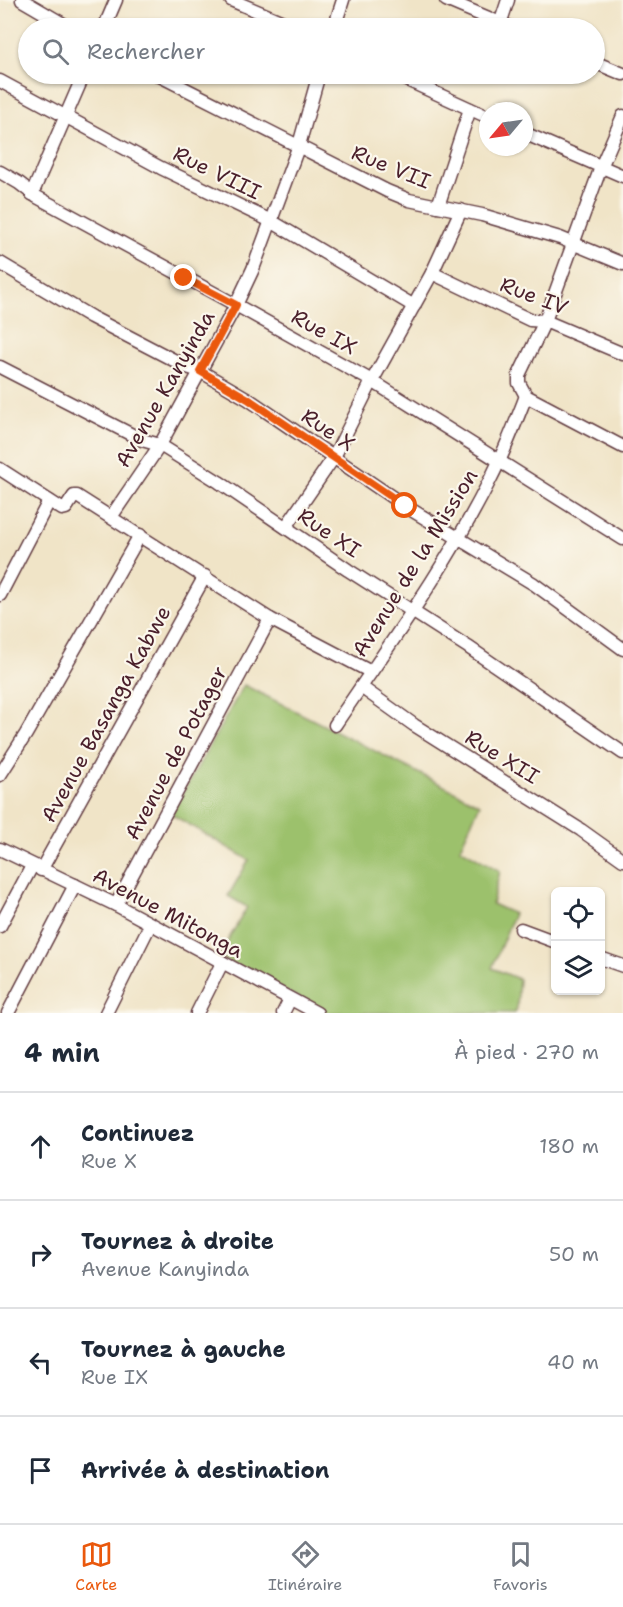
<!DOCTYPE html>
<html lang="fr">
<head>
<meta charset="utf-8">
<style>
	:root { --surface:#fff; --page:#f6f6f7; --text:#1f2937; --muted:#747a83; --line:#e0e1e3; --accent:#ea580c }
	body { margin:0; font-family:"Shantell Sans",sans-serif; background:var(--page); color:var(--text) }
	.controls { position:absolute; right:18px; bottom:18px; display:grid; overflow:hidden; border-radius:9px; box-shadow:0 2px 4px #0004 }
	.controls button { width:54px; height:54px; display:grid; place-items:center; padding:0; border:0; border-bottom:2px solid var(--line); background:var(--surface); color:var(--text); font:30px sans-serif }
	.compass { position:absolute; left:479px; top:102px; width:54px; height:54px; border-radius:50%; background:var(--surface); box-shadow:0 2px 4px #0004; rotate:241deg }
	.stop { position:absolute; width:18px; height:18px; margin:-14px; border:4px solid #ea580c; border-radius:50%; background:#fff }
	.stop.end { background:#ea580c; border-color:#fff; box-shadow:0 2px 6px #0008 }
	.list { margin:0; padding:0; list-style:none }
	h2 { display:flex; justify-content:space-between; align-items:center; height:78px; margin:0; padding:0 24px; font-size:26px }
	h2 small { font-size:20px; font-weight:400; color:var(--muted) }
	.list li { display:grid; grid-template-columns:39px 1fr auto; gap:18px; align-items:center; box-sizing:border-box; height:108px; padding:0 24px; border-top:2px solid var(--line) }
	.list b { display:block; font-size:22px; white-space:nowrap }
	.list p { margin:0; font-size:20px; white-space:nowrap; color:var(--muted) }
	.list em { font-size:20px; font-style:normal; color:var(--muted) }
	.icon { flex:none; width:33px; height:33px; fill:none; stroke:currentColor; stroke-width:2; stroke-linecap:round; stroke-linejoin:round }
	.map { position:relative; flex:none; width:623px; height:1013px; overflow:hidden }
	.search { position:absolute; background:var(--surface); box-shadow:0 2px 4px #0004; left:18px; right:18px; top:18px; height:66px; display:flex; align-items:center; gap:15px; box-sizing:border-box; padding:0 21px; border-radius:33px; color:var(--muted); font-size:22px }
	.sheet { height:510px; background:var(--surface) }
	nav { display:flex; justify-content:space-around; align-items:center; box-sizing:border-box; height:84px; border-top:2px solid var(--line); background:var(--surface); font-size:16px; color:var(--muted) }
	nav a { display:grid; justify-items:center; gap:3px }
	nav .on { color:var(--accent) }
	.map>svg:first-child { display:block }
</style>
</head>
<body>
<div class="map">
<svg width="623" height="1013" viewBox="0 0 623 1013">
	<rect width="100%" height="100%" fill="#fbf7ec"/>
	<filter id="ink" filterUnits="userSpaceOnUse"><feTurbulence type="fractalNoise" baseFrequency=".0167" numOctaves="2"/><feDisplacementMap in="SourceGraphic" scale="12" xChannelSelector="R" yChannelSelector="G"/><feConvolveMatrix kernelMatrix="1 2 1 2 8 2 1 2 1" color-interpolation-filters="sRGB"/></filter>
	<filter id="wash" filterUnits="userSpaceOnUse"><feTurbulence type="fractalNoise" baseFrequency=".008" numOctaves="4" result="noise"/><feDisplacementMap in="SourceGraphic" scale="24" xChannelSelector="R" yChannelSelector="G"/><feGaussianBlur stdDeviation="1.35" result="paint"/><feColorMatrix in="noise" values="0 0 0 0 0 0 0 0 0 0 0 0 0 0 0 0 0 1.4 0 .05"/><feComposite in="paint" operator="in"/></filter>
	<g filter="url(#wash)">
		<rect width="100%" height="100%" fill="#f0e4c7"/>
		<path fill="#9cc16c" stroke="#73704c" stroke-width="1.5" d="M 244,685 L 480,804 L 460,848 L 500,871 L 492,904 L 514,914 L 492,968 L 519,979 L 517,1008 L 515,1013 L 327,1013 L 219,956 L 247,907 L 228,896 L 249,860 L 171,814 Z"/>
	</g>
	<g filter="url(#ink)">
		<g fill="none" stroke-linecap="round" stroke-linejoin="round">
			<defs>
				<g id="minor">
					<path d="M 22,0 L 70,28"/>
					<path d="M 231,0 L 297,28"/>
					<path d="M 446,0 L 512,28"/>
					<path d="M 500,24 L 508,0"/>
					<path d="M 104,28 L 116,0"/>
					<path d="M 334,28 L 343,0"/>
					<path d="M 594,62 L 623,74"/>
					<path d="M 156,74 L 387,191 L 409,200 L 482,215 L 560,238 L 623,264"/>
					<path d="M 394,74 L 488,117"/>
					<path d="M 0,81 L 161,168 L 271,221 L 414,306"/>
					<path d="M 524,133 L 623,176"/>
					<path d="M 0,172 L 19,183 L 37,197 L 236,305 L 372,381 L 623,539"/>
					<path d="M 32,194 L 84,74"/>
					<path d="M 438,206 L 470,109"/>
					<path d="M 0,263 L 91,317 L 187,367 L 200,371 L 248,399 L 405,506 L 534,584 L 623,649"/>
					<path d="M 432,273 L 530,320 L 545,321 L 623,354"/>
					<path d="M 0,367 L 142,440 L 160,445 L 219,482 L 348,570 L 468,647 L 623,753"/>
					<path d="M 526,396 L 519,383 L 519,375 L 545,321 L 601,167 L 623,116"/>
					<path d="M 526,396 L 623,447"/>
					<path d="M 0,469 L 62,509 L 66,508 L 74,496 L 77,496 L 270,619 L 371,672"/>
					<path d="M 111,517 L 160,445 L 236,305 L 253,269 L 299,145 L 319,74"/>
					<path d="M 286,527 L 334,457 L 372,381 L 432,273 L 461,210"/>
					<path d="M 0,595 L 49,501"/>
					<path d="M 361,687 L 414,725 L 581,830 L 623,860"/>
					<path d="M 335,725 C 389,645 447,566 490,480 C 504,453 515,424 526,396"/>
					<path d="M 0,775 L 26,734 L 140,535"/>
					<path d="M 0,849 L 116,905 L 317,1013"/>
					<path d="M 41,870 L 205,576"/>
					<path d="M 116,905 L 270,619"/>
					<path d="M 0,926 L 32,866"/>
					<path d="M 521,929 L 556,942"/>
					<path d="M 600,958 L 623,966"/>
					<path d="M 8,1013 L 75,885"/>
					<path d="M 106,1013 L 150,925"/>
					<path d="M 197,1013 L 222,963"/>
					<path d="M 283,1013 L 290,999"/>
				</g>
			</defs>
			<use href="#minor" stroke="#633d42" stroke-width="15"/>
			<use href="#minor" stroke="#fff" stroke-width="12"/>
		</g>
	</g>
	<g fill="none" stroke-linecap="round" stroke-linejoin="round" filter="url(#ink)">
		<path stroke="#ea580c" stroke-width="8" d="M 184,278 L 236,305 L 200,371 L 248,399 L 405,506"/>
	</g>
	<g text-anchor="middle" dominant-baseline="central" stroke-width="4.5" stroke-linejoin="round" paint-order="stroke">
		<g font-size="21" fill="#4a1f2b" stroke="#fbf7ec">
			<text transform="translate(391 167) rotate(22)">Rue VII</text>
			<text transform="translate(217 173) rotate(26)">Rue VIII</text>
			<text transform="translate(534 296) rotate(21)">Rue IV</text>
			<text transform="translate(324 332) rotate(29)">Rue IX</text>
			<text transform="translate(165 389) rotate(-60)">Avenue Kanyinda</text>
			<text transform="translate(328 430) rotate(34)">Rue X</text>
			<text transform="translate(329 533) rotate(34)">Rue XI</text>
			<text transform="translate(415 563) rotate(-58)">Avenue de la Mission</text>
			<text transform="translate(106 714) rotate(-61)">Avenue Basanga Kabwe</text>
			<text transform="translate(176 753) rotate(-62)">Avenue de Potager</text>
			<text transform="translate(502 757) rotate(32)">Rue XII</text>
			<text transform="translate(168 913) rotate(28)">Avenue Mitonga</text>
		</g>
	</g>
</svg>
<div class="controls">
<button><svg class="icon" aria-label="locate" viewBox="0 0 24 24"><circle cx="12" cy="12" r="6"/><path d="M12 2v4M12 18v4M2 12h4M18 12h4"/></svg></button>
<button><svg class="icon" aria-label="layers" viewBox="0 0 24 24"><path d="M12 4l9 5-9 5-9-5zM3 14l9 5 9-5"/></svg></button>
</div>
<svg class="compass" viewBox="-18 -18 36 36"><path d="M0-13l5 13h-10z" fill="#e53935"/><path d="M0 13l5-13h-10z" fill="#747a83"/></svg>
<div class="stop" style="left:405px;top:506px"></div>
<div class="stop end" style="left:184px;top:278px"></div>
<div class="search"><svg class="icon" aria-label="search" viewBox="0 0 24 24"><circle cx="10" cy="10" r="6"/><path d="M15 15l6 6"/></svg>Rechercher</div>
</div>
<section class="sheet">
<h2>4 min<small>À pied · 270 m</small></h2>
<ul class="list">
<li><svg class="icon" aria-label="ahead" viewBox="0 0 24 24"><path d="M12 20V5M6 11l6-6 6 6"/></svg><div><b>Continuez</b><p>Rue X</p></div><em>180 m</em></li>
<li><svg class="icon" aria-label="right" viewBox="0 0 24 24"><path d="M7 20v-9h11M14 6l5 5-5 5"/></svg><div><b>Tournez à droite</b><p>Avenue Kanyinda</p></div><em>50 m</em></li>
<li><svg class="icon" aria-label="left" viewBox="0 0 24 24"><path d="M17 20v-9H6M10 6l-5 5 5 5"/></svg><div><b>Tournez à gauche</b><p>Rue IX</p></div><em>40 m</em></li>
<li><svg class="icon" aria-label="arrive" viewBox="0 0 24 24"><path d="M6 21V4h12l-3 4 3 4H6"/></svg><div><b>Arrivée à destination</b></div></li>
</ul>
</section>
<nav>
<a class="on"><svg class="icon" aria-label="map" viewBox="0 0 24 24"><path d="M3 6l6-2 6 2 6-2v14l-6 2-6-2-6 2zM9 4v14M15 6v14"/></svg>Carte</a>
<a><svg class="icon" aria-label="directions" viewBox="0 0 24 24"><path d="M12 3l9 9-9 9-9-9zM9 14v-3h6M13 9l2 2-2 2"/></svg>Itinéraire</a>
<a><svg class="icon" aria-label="saved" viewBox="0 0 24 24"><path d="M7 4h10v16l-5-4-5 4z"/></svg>Favoris</a>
</nav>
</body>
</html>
